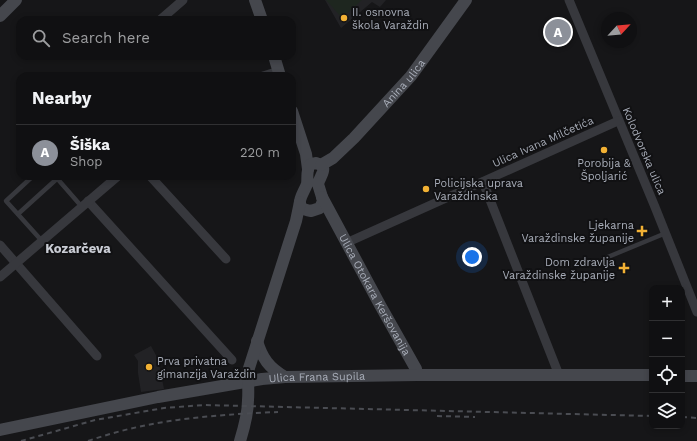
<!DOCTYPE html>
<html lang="en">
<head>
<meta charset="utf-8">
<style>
	:root { --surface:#101012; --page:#1e1e20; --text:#f1f3f6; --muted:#9c9d9f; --line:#303032; --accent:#8c9099 }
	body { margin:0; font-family:"Work Sans",sans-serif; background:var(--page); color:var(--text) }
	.controls { position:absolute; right:12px; bottom:12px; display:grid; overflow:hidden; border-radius:8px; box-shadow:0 2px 6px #0003 }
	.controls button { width:36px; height:36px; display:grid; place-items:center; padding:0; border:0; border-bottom:1px solid var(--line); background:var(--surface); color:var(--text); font:20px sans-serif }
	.compass { position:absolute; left:601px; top:12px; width:36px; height:36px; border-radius:50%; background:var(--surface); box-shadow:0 2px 6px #0003; rotate:64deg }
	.you { position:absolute; left:472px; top:257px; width:14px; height:14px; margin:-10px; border:3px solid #fff; border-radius:50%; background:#1a73e8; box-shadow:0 0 0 6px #1a73e833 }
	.badge { display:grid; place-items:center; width:26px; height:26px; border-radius:50%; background:var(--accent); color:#fff; font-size:13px; font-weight:700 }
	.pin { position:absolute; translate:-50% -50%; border:2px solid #fff; box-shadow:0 1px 4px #0006 }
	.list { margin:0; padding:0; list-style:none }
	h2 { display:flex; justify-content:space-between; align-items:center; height:52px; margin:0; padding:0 16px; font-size:17px }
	h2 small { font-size:13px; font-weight:400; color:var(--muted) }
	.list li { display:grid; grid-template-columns:26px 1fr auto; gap:12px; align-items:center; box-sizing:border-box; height:56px; padding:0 16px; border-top:1px solid var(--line) }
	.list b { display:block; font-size:15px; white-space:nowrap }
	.list p { margin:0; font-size:13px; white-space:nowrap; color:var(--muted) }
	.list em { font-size:13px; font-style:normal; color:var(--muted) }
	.icon { flex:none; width:22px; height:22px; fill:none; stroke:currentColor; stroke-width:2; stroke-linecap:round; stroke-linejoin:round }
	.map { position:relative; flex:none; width:697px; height:441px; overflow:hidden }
	.search { position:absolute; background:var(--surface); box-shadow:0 2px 6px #0003; left:16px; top:16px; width:280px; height:44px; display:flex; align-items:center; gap:10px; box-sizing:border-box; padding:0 14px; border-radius:12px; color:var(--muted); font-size:15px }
	.panel { position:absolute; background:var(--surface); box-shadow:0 2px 6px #0003; left:16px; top:72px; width:280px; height:108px; border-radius:12px }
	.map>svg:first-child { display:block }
</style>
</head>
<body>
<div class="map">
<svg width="697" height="441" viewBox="0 0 697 441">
	<rect width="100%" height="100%" fill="#161618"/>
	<g fill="#222225">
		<path d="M 325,0 L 386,0 L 380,7 L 372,2 L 341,28 Z"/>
		<path d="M 151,346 L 158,359 L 164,389 L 141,392 L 138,373 L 138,361 L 134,355 Z"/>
	</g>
	<path fill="#1e261f" d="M 326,0 L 362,0 L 342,18 Z"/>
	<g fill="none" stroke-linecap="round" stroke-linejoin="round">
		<g stroke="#37383d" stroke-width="4.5">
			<path d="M 33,176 L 6,201 L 42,241"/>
			<path d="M 55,176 L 82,207"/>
			<path d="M 18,214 L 60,176"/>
			<path d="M 603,259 L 666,233"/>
		</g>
		<g stroke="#37383d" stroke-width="9">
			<path d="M 569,0 L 655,207 L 697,312"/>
			<path d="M 160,20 L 183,0"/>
			<path d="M 263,76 L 279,71"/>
			<path d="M 150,176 L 226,259"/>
			<path d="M 483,182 L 559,375"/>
			<path d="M 88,201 L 232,360"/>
			<path d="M 346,243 L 618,121"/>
			<path d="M 0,245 L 97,356"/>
			<path d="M 0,277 L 118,176"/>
		</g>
		<g stroke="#45474d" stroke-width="12">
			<path d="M 255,0 L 262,20"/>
			<path d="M 0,16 L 16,0"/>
			<path d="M 274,56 L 280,76"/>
			<path d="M 292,111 L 306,154 L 308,169"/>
			<path d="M 316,163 C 330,167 320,175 318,184 L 322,197 L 323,201 L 320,208 L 311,211 C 291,208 303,195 307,184 C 308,179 306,170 310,165 C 312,163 313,164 316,163 Z"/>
			<path id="s1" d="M 321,165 L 333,158 L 354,138 L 411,76 L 466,0"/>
			<path id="s2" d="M 322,197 L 380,305 L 416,369 L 417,375"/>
			<path d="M 257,341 C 262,358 269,368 285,377"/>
			<path d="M 682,376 L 697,376"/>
			<path id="s3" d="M 0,430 L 158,397 L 262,379 L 285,377 L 417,375 L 652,375"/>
			<path d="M 240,441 C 244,428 248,414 248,400 C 249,389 247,379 249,368 L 296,221 L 300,202"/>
		</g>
		<g stroke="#4a4c52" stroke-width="2" stroke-dasharray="5 4" stroke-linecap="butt">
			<path d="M 437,416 L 475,417"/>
			<path d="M 682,417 L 697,418"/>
			<path d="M 21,441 L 95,420 L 164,408 L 204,405 L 652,416"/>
			<path d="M 88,441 C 151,419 212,415 278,412"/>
		</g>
	</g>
	<g fill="#f2b134" stroke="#111113" stroke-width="1.5">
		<circle cx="344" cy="18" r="4"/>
		<circle cx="604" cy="150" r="4"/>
		<circle cx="426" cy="189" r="4"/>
		<path d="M640 225h4v4h4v4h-4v4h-4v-4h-4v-4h4z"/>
		<path d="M622 262h4v4h4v4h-4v4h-4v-4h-4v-4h4z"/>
		<circle cx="149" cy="367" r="4"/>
	</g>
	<g text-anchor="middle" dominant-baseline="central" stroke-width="4" stroke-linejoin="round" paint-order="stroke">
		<g font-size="11" fill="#a8adb8" stroke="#111113" text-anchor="start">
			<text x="352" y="12">II. osnovna<tspan x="352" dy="13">škola Varaždin</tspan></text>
			<text x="604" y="163" text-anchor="middle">Porobija &amp;<tspan x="604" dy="13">Špoljarić</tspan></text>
			<text x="434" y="183">Policijska uprava<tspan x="434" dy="13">Varaždinska</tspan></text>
			<text x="634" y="225" text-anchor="end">Ljekarna<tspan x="634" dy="13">Varaždinske županije</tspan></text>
			<text x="615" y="262" text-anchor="end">Dom zdravlja<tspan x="615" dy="13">Varaždinske županije</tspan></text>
			<text x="157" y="361">Prva privatna<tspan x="157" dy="13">gimanzija Varaždin</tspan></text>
		</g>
		<g font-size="11" fill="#a8adb8" stroke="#111113">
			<text stroke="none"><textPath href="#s1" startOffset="117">Anina ulica</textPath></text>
			<text transform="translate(543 142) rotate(-24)">Ulica Ivana Milčetića</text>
			<text transform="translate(644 151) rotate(67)">Kolodvorska ulica</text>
			<text stroke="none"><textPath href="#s2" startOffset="111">Ulica Otokara Keršovanija</textPath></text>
			<text stroke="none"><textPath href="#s3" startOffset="322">Ulica Frana Supila</textPath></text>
		</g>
		<g font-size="13" font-weight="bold" fill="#c9ccd4" stroke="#111113">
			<text x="78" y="248">Kozarčeva</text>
		</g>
	</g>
</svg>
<div class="controls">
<button>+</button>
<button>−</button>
<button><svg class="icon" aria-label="locate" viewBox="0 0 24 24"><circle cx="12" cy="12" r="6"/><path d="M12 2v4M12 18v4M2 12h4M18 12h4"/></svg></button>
<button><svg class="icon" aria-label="layers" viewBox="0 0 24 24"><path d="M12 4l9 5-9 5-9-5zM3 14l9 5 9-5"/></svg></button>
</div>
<svg class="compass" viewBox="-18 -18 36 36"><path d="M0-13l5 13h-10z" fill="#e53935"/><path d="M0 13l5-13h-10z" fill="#9c9d9f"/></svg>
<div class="you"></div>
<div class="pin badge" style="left:558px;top:32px">A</div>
<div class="search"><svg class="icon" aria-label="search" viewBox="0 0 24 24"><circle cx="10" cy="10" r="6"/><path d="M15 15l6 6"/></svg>Search here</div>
<section class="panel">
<h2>Nearby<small></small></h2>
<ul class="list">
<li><span class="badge">A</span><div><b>Šiška</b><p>Shop</p></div><em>220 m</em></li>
</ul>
</section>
</div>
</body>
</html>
